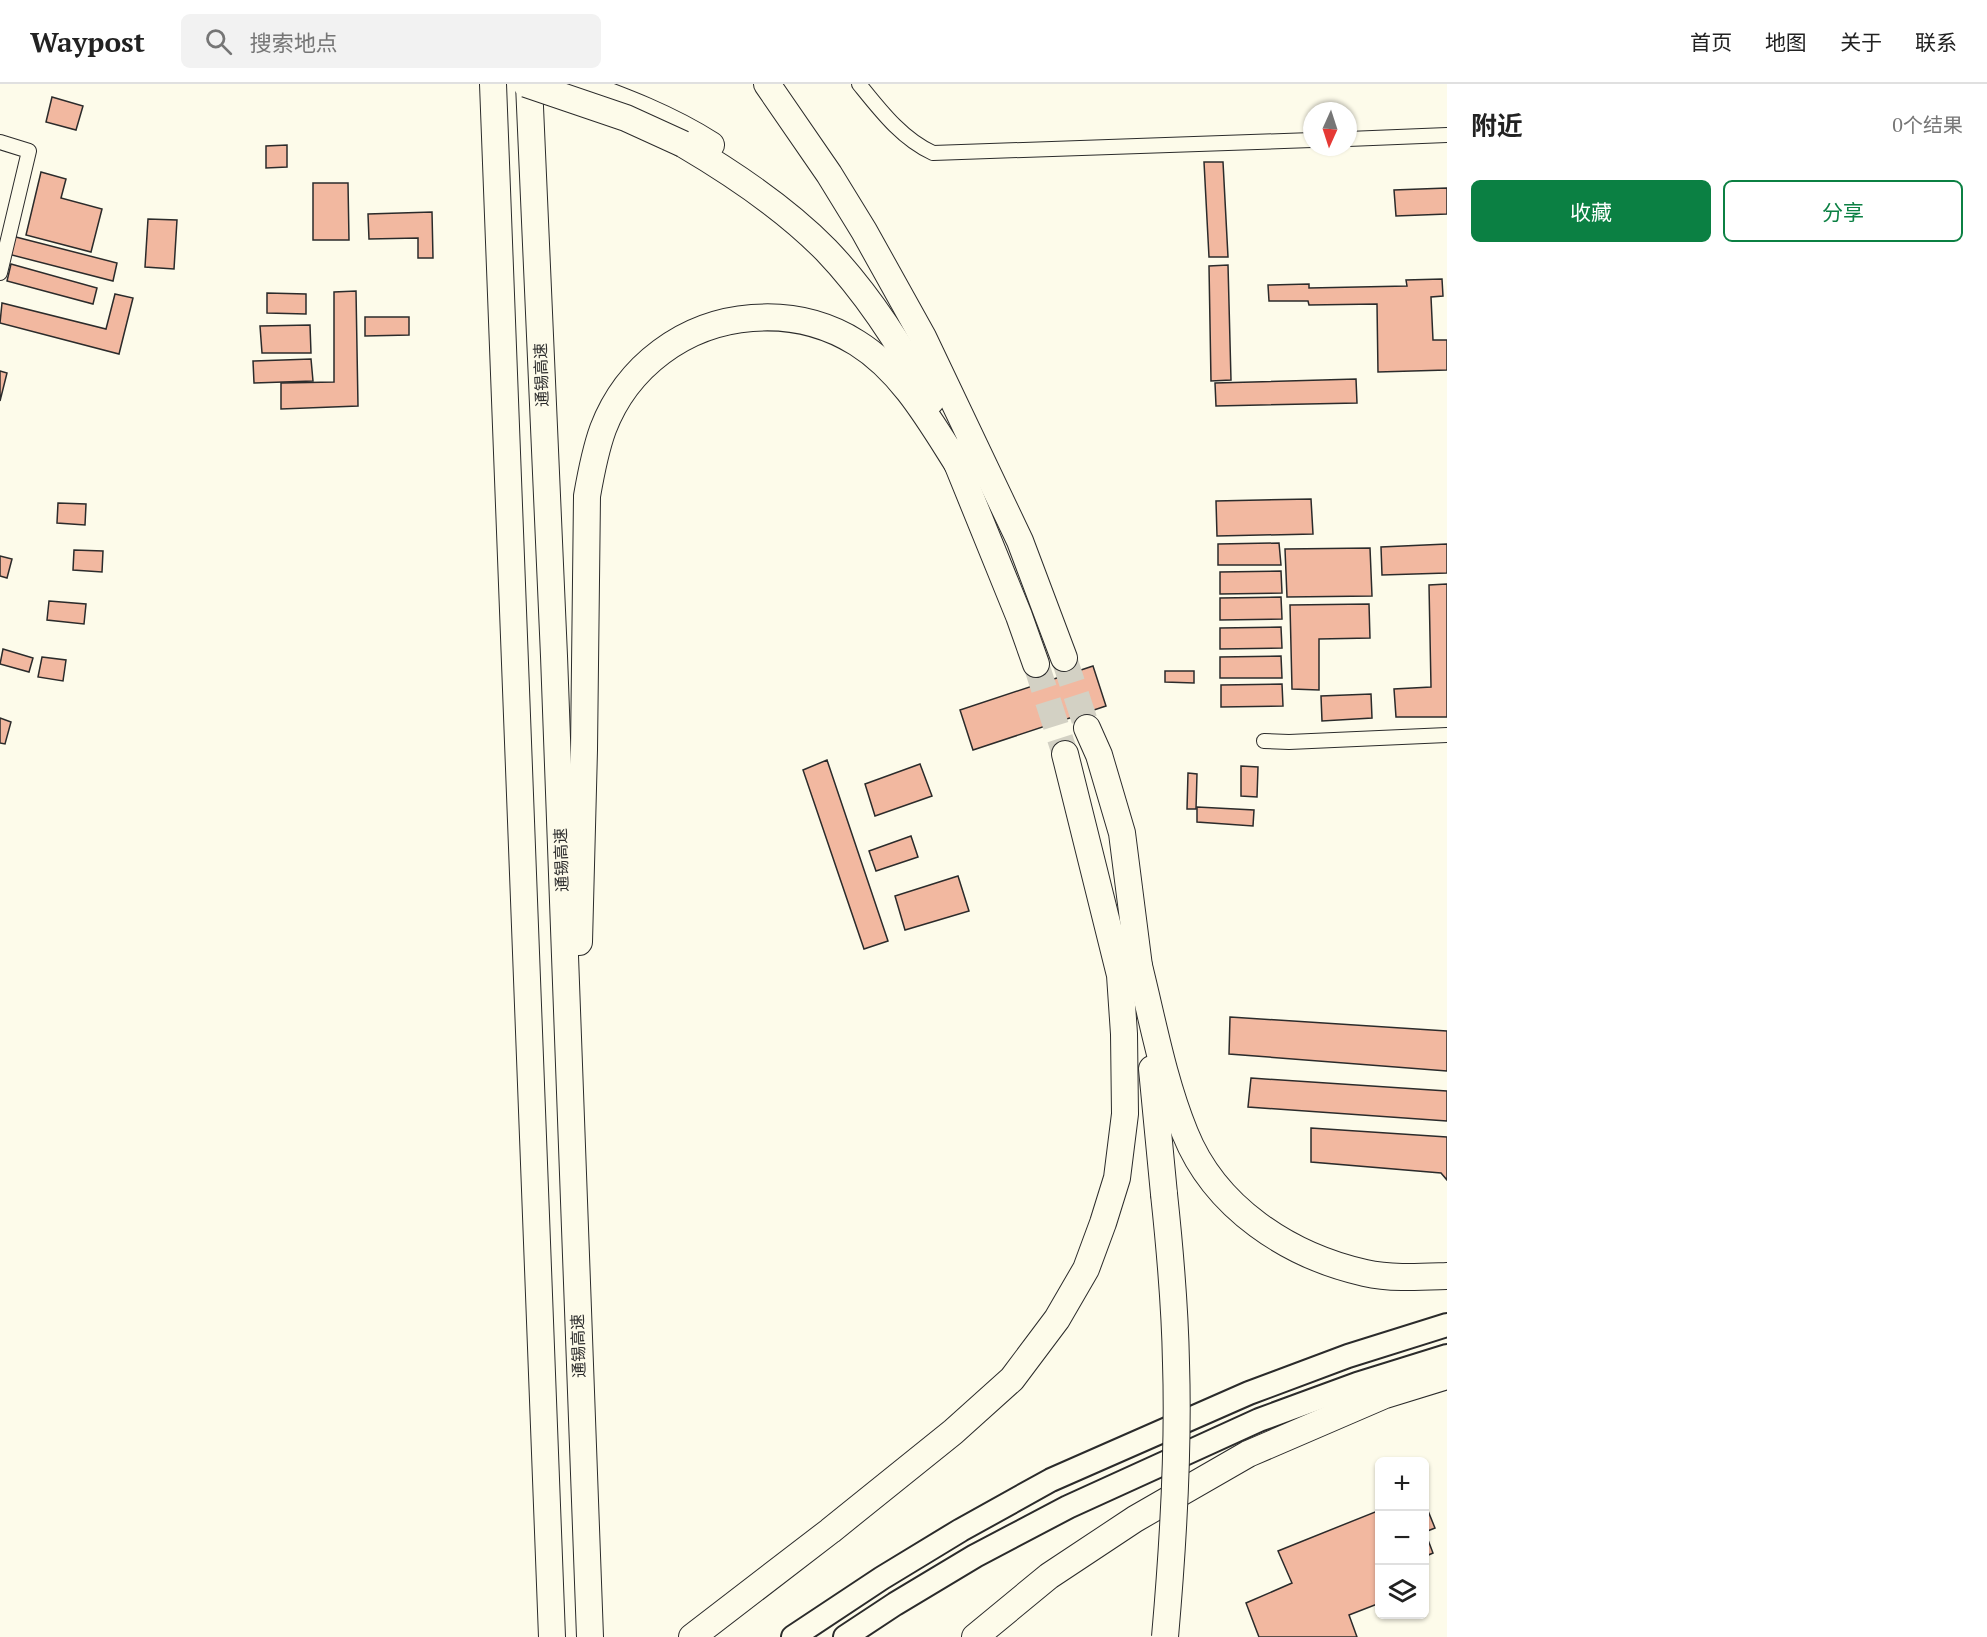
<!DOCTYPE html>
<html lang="zh">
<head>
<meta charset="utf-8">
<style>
	:root { --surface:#fff; --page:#f2f2f2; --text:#222; --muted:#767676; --line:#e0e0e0; --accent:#0b8043 }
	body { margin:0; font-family:"PT Serif","Noto Sans SC",serif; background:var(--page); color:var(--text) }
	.controls { position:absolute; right:18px; bottom:18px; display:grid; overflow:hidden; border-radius:9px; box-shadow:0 2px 4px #0004 }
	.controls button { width:54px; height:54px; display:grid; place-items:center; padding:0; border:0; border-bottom:2px solid var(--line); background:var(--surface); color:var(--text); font:30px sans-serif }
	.compass { position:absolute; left:1303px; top:18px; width:54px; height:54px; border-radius:50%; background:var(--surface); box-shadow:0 2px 4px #0004; rotate:183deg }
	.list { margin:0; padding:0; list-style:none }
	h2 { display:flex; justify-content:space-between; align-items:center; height:78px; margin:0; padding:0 24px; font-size:26px }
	h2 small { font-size:20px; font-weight:400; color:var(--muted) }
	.actions { display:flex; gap:12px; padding:18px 24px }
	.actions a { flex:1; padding:14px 0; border:2px solid var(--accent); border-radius:9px; text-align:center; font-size:21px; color:var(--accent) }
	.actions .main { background:var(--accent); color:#fff }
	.icon { flex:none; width:33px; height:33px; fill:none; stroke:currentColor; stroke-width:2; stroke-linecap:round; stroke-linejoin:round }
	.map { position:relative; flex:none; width:1447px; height:1553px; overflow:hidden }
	header { display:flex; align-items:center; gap:36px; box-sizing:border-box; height:84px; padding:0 30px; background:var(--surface); border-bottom:2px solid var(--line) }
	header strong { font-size:28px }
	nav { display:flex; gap:33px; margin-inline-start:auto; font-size:21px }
	.search { width:420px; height:54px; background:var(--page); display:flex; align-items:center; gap:15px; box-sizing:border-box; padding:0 21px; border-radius:9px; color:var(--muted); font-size:22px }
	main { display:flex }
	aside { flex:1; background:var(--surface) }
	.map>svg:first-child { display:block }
</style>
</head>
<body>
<header>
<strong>Waypost</strong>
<div class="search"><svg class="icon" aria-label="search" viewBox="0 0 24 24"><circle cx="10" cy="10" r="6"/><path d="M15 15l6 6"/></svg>搜索地点</div>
<nav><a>首页</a><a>地图</a><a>关于</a><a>联系</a></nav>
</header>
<main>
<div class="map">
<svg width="1447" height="1553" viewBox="0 0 1447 1553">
	<rect width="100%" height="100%" fill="#fdfbea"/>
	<g fill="#f2b8a0" stroke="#2b2b2b" stroke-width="1.5">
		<path d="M 52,13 L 83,22 L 76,46 L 46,38 Z"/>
		<path d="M 287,61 L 287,83 L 266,84 L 266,62 Z"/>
		<path d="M 1204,78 L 1223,78 L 1228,173 L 1209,173 Z"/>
		<path d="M 41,88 L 66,95 L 61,114 L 102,125 L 91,168 L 26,151 Z"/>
		<path d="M 313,99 L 348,99 L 349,156 L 313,156 Z"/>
		<path d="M 1447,104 L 1447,130 L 1396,132 L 1394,106 Z"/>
		<path d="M 432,128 L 433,174 L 418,174 L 418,154 L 369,155 L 368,130 Z"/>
		<path d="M 148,135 L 177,136 L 174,185 L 145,183 Z"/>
		<path d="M 12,152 L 117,179 L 113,197 L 8,170 Z"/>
		<path d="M 11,180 L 97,204 L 93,220 L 7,197 Z"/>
		<path d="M 1228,181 L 1231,296 L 1211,297 L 1209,182 Z"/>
		<path d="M 1442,195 L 1443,212 L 1431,213 L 1433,256 L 1447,256 L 1447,286 L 1378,288 L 1377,220 L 1309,221 L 1308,217 L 1269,217 L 1268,201 L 1309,200 L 1309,204 L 1407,202 L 1406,196 Z"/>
		<path d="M 356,207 L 358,322 L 281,325 L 281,299 L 334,298 L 334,208 Z"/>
		<path d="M 267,209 L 306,210 L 306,230 L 267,229 Z"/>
		<path d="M 115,210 L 133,214 L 119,270 L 0,239 L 2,219 L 106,245 Z"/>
		<path d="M 365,233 L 409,233 L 409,251 L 365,252 Z"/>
		<path d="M 310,241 L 311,269 L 262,269 L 260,242 Z"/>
		<path d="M 311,275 L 313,297 L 254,299 L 253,277 Z"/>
		<path d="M 0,287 L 7,289 L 0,317 Z"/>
		<path d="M 1356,295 L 1357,319 L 1216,322 L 1215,299 Z"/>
		<path d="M 1311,415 L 1313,450 L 1217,452 L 1216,417 Z"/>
		<path d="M 58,419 L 86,420 L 85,441 L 57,439 Z"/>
		<path d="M 1279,459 L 1281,481 L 1218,481 L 1218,460 Z"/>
		<path d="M 1447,460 L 1447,489 L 1382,491 L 1381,463 Z"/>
		<path d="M 1370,464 L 1372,512 L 1287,513 L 1285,465 Z"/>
		<path d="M 74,466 L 103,467 L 102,488 L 73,486 Z"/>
		<path d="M 0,472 L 12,475 L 7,494 L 0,492 Z"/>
		<path d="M 1281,487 L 1282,509 L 1220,510 L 1220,488 Z"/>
		<path d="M 1447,500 L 1447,633 L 1396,633 L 1394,605 L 1431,603 L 1429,501 Z"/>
		<path d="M 1281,513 L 1282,535 L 1220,536 L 1220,514 Z"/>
		<path d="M 49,517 L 86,520 L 84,540 L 47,536 Z"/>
		<path d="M 1369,520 L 1370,554 L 1319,555 L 1319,606 L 1292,605 L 1290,521 Z"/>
		<path d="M 1281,543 L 1282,564 L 1220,565 L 1220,544 Z"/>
		<path d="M 3,565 L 33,574 L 29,588 L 0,580 Z"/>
		<path d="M 1281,572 L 1282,594 L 1220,594 L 1220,573 Z"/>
		<path d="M 42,573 L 66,576 L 63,597 L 38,593 Z"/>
		<path d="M 1093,582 L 1106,622 L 973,666 L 960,626 Z"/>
		<path d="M 1165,587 L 1194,587 L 1194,599 L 1165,598 Z"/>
		<path d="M 1282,600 L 1283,622 L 1221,623 L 1221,601 Z"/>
		<path d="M 1371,610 L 1372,634 L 1322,637 L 1321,612 Z"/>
		<path d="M 0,634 L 11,638 L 5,660 L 0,659 Z"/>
		<path d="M 827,676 L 888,857 L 864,865 L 803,686 Z"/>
		<path d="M 920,680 L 932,712 L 875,732 L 865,700 Z"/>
		<path d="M 1241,682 L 1258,683 L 1257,713 L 1241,712 Z"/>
		<path d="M 1188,689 L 1197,690 L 1196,725 L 1187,725 Z"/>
		<path d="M 1197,723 L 1254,726 L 1253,742 L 1197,738 Z"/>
		<path d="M 911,752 L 918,773 L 876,787 L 869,767 Z"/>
		<path d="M 958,792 L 969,827 L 905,846 L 895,812 Z"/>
		<path d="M 1230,933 L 1447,947 L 1447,987 L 1229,970 Z"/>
		<path d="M 1251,994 L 1447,1007 L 1447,1037 L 1248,1023 Z"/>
		<path d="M 1311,1044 L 1447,1053 L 1447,1096 L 1441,1089 L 1311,1078 Z"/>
		<path d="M 1424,1417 L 1435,1444 L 1425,1448 L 1433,1469 L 1424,1473 Z"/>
		<path d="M 1380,1426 L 1380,1519 L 1349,1531 L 1357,1553 L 1259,1553 L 1246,1519 L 1292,1499 L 1278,1467 Z"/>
	</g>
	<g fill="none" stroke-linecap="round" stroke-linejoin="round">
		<g stroke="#d3d1c4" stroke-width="26" stroke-dasharray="26 13" stroke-linecap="butt">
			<path d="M 1064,574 L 1087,644"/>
			<path d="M 1036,580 L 1065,670"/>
		</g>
		<defs>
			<g id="minor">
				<path d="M 859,0 C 880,26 902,55 933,69 L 1312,56"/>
				<path d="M 1348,55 L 1447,51"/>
				<path d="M 0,58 L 29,67 L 0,189"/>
				<path d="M 1264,657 L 1289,658 L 1447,651"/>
			</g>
			<g id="primary">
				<path d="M 793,1553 L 882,1494 L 961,1446 L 1051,1396 L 1249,1309 L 1348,1272 L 1447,1241"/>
				<path d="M 845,1553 L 895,1520 L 975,1472 L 1068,1423 L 1259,1336 L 1357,1300 L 1447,1272"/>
			</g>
			<g id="motorway">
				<path d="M 493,0 L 552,1553"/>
				<path d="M 529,0 L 554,572 L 590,1553"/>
				<path d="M 577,0 C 623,17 669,34 711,61"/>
				<path d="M 767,0 L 829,90 L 864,147 L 923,253 L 1020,457 L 1064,574"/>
				<path d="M 683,60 C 734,90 785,124 826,166 C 869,211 902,263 931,317"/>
				<path d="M 952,367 L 1019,532 L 1036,580"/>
				<path d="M 1087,644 L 1099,671 L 1122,749 L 1141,898"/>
				<path d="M 579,858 L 584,666 L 587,412 C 591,389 595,367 603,345 C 627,282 685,239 752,234 C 789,231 825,239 857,259 C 902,287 930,337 958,381"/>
				<path d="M 1139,882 C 1153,938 1163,995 1185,1049 C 1215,1124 1289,1172 1365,1189 C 1391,1195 1421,1193 1447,1192"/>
				<path d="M 1152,985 L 1164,1110"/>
				<path d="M 692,1553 L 830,1447 L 953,1348 L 1012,1295 L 1057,1235 L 1086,1185 L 1103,1139 L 1117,1094 L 1125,1030 L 1124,950 L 1120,891 L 1065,670"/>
				<path d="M 975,1553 L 1049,1492 L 1135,1435 L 1248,1370 L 1385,1311 L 1447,1292"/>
			</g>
		</defs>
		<use href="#minor" stroke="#2b2b2b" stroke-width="16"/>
		<use href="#primary" stroke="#2b2b2b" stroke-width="26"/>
		<use href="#motorway" stroke="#2b2b2b" stroke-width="28"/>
		<use href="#minor" stroke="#fdfbea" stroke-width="14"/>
		<use href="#primary" stroke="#fdfbea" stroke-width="22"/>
		<use href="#motorway" stroke="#fdfbea" stroke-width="26"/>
		<defs>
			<g id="motorway-bridge">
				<path d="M 526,0 L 626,34 L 683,60"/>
				<path d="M 1164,1110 C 1170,1166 1175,1222 1176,1279 C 1179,1370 1173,1462 1165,1553"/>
			</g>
		</defs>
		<use href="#motorway-bridge" stroke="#2b2b2b" stroke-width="28" stroke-linecap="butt"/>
		<use href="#motorway-bridge" stroke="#fdfbea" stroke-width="26"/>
	</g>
	<g text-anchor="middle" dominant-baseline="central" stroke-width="4.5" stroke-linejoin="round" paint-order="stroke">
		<g font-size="16" fill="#2b2b2b" stroke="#fdfbea">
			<text transform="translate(541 291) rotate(-92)">通锡高速</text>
			<text transform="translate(561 776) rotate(-92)">通锡高速</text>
			<text transform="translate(578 1262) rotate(-92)">通锡高速</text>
		</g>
	</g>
</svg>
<div class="controls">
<button>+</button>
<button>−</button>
<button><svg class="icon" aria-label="layers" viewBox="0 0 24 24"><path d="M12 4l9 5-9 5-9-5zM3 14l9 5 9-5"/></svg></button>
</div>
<svg class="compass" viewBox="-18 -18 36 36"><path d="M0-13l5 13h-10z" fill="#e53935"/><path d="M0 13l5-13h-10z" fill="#767676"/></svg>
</div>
<aside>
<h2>附近<small>0个结果</small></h2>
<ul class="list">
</ul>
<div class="actions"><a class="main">收藏</a><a>分享</a></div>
</aside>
</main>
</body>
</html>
